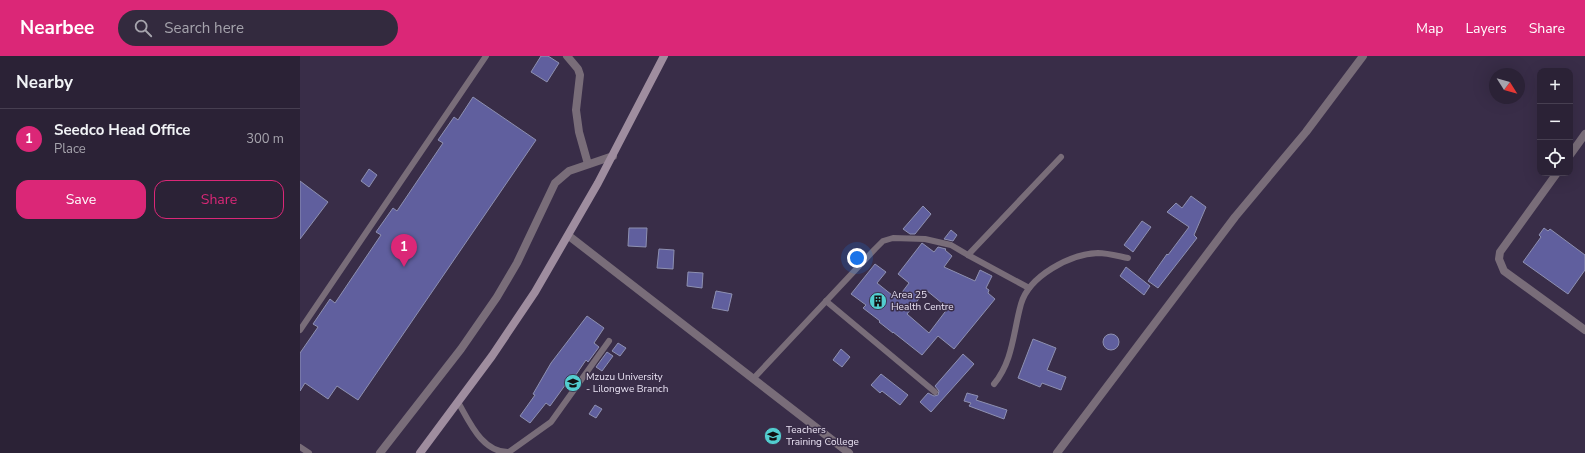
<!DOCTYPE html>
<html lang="en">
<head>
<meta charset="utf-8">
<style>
	:root { --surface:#2b2236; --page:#332a3e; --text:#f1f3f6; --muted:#a6a4ad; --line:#473f51; --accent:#db2777 }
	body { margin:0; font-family:"Nunito Sans",sans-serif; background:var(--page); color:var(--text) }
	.controls { position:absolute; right:12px; top:12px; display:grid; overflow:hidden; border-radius:8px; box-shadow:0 4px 16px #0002 }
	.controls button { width:36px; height:36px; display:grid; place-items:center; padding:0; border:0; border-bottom:1px solid var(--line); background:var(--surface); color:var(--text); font:20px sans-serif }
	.compass { position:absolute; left:1189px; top:12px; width:36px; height:36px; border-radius:50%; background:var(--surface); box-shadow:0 4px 16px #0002; rotate:127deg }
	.you { position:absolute; left:557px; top:202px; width:14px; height:14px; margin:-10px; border:3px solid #fff; border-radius:50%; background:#1a73e8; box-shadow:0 0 0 6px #1a73e833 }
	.badge { display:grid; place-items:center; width:26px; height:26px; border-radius:50%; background:var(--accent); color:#fff; font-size:13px; font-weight:700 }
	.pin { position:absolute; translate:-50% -33px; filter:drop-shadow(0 1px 2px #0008) }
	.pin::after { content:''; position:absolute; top:21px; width:14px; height:12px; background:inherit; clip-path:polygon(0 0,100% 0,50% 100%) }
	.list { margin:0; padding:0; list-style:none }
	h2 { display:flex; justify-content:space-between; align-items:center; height:52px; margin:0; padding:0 16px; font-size:17px }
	h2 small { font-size:13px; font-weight:400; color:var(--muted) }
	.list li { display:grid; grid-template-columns:26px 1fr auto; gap:12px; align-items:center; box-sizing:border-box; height:60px; padding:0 16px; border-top:1px solid var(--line) }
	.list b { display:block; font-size:15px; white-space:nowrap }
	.list p { margin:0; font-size:13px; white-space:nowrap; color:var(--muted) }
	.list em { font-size:13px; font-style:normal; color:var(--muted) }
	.actions { display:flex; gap:8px; padding:12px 16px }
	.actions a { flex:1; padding:9px 0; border:1px solid var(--accent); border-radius:12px; text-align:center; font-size:14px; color:var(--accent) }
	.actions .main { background:var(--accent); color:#fff }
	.icon { flex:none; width:22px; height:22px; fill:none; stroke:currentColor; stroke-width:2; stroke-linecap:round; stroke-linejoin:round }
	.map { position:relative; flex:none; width:1285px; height:397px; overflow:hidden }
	header { display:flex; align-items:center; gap:24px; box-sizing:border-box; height:56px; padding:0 20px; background:var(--accent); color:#fff }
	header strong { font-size:19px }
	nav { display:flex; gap:22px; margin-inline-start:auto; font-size:14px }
	.search { width:280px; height:36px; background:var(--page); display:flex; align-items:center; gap:10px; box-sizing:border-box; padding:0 14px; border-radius:22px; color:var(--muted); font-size:15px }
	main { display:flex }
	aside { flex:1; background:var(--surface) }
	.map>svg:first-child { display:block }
</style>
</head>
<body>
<header>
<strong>Nearbee</strong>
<div class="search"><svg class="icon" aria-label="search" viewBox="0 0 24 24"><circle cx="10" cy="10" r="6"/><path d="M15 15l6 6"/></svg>Search here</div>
<nav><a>Map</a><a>Layers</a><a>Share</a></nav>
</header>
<main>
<aside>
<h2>Nearby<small></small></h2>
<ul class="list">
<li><span class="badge">1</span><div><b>Seedco Head Office</b><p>Place</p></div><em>300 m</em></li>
</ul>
<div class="actions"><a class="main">Save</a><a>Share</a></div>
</aside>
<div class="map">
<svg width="1285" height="397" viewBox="0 0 1285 397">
	<rect width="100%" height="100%" fill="#392d48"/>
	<g fill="#605f9e" stroke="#8e90b1" fill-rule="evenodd">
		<path d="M 241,0 L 248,0 L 259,7 L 247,26 L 231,16 Z"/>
		<path d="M 173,41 L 236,84 L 58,344 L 37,330 L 28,343 L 5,327 L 0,335 L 0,297 L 18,271 L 13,268 L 30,243 L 35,247 L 81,179 L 76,176 L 93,152 L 97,155 L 143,87 L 138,84 L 154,61 L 158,64 Z"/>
		<path d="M 69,113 L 77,119 L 69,131 L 61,125 Z"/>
		<path d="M 0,125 L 28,146 L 0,183 Z"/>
		<path d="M 891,140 L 906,151 L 894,179 L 897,182 L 858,232 L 848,225 L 867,198 L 868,199 L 889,171 L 867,156 L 876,147 L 882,152 Z"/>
		<path d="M 623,150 L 631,158 L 615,178 L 610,178 L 603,173 Z"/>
		<path d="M 842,165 L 851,171 L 833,196 L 824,189 Z"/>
		<path d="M 329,172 L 347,172 L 346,191 L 328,190 Z"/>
		<path d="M 1244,172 L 1248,175 L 1250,173 L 1285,199 L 1285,214 L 1268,238 L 1223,206 L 1241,181 L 1239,179 Z"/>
		<path d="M 651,174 L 657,179 L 653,185 L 644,183 Z"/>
		<path d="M 622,187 L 634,196 L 638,191 L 646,193 L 645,194 L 652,200 L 644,211 L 675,225 L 680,214 L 692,220 L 686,232 L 689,234 L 688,237 L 695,243 L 654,293 L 638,280 L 622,299 L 593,276 L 593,277 L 579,266 L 580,265 L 563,252 L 566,249 L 551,238 L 575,208 L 586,216 L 577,227 L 597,243 L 609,227 L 598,218 ZM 626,234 L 648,252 L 629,277 L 607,258 Z"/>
		<path d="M 359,193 L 374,194 L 373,213 L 357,212 Z"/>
		<path d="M 826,211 L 850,230 L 844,239 L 820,220 Z"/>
		<path d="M 388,216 L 403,217 L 402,232 L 387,230 Z"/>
		<path d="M 416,235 L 432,238 L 428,255 L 412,252 Z"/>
		<path d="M 287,260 L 304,272 L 294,287 L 299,291 L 288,306 L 286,304 L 273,323 L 271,321 L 250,350 L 246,347 L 230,367 L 220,360 L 235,339 L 233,338 L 251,307 Z"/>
		<circle cx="811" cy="286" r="8"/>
		<path d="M 733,283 L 756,292 L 747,314 L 766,321 L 761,334 L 742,327 L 740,331 L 718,322 Z"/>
		<path d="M 318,287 L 326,292 L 320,300 L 312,295 Z"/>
		<path d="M 541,293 L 550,301 L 542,311 L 533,304 Z"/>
		<path d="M 307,296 L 313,300 L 302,315 L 296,311 Z"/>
		<path d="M 663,298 L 674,308 L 631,356 L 620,346 L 628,337 L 634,340 L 638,339 L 639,335 L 635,330 Z"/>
		<path d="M 581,318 L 608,339 L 600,349 L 582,335 L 580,337 L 571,329 Z"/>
		<path d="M 667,337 L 678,340 L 676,344 L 707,354 L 704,363 L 669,350 L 671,347 L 664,345 Z"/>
		<path d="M 295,349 L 302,353 L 296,362 L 289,358 Z"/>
	</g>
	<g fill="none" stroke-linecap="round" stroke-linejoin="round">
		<g stroke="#796d79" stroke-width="6">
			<path d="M 668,199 L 761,101"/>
			<path d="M 526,245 L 635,336"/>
			<path d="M 0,274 L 186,0"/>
			<path d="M 453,323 L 575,193 L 583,185 L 593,182 L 625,183 L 651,189 L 668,199 L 729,232"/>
			<path d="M 694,328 C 713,305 713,277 721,248 C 729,220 770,198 798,197 C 807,197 818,200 828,202"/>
			<path d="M 158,346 C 169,365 182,397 209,396 L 251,366 L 309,285"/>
			<path d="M 0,391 L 9,397"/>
		</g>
		<g stroke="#796d79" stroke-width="8">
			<path d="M 267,0 L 278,13 L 280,19 L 276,54 L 279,76 L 288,108"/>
			<path d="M 1270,99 L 1285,78"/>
			<path d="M 1257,117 L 1200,196 L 1199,203 L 1204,215 L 1285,274"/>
			<path d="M 269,180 L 549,397"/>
			<path d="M 80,397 L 161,293 L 197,241 L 217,207 L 255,127 L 269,115 L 313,100"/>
			<path d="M 757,397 L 935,161 L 1006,76 L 1063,0"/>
		</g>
		<path stroke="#9f8d9f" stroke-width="8" d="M 120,397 L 192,300 L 235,236 L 298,127 L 364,0"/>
	</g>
	<defs>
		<symbol id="building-disc" viewBox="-11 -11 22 22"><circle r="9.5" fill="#52cdcf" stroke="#392d48"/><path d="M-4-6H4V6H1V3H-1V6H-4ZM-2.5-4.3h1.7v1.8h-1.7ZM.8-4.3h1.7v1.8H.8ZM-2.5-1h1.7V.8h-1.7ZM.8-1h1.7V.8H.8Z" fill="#111"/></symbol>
		<symbol id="university-disc" viewBox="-11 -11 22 22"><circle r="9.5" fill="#52cdcf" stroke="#392d48"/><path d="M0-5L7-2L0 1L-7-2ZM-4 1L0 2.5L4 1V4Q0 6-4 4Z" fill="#111"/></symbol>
	</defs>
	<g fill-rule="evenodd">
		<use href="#building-disc" x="568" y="235" width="20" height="20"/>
		<use href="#university-disc" x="263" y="317" width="20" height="20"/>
		<use href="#university-disc" x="463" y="370" width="20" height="20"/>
	</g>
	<g text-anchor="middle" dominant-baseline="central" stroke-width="3" stroke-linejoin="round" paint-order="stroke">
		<g font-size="10" fill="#e9e2f3" stroke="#392d48" text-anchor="start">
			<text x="591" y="239">Area 25<tspan x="591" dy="12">Health Centre</tspan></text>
			<text x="286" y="321">Mzuzu University<tspan x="286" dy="12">- Lilongwe Branch</tspan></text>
			<text x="486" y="374">Teachers<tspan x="486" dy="12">Training College</tspan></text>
		</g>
	</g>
</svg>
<div class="controls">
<button>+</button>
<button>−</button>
<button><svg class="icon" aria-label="locate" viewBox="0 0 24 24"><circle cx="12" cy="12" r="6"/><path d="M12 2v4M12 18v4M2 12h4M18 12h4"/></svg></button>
</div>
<svg class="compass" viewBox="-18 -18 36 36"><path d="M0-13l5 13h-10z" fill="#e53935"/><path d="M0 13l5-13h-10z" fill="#a6a4ad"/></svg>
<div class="you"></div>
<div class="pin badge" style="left:104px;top:211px">1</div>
</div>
</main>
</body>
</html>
